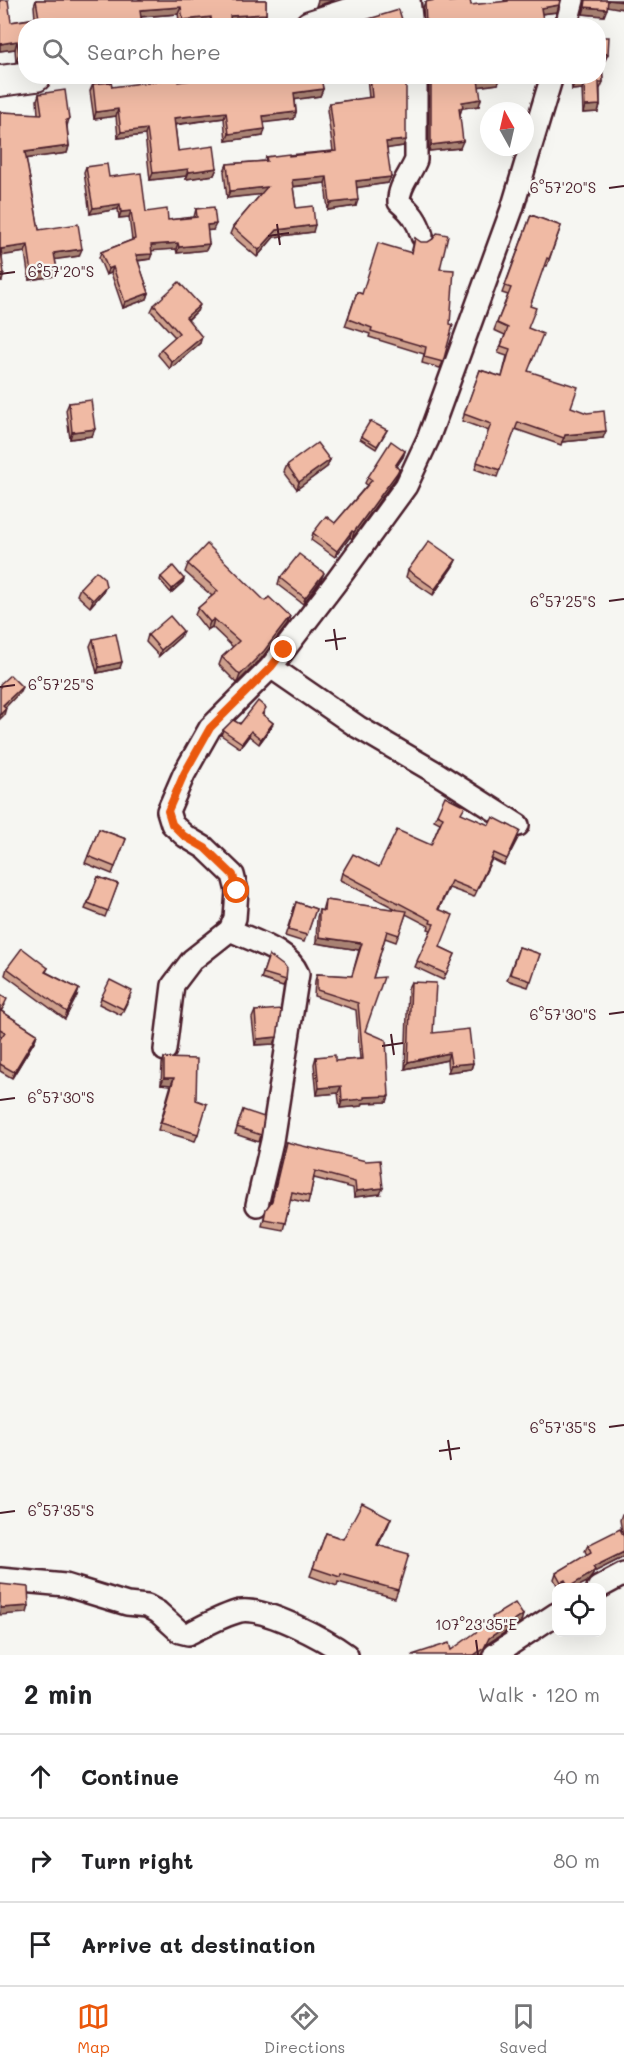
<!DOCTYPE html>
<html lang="en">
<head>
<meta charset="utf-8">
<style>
	:root { --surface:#fff; --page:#f2f2f2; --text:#202124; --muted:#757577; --line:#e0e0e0; --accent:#ea580c }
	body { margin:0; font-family:Mali,sans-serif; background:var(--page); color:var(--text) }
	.controls { position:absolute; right:18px; bottom:18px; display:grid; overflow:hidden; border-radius:12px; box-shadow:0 6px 24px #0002 }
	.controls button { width:54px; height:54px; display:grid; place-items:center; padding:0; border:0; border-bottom:2px solid var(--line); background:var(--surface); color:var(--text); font:30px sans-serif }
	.compass { position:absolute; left:480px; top:102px; width:54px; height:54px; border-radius:50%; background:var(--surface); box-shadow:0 6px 24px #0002; rotate:352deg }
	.stop { position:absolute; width:18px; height:18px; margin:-14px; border:4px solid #ea580c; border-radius:50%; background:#fff }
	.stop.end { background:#ea580c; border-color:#fff; box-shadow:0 2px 6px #0008 }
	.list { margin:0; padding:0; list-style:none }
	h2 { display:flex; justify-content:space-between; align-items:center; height:78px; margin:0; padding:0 24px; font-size:26px }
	h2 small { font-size:20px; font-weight:400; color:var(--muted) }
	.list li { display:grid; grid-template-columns:39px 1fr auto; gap:18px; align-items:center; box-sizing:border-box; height:84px; padding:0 24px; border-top:2px solid var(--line) }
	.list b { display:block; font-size:22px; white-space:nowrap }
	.list em { font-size:20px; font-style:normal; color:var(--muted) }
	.icon { flex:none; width:33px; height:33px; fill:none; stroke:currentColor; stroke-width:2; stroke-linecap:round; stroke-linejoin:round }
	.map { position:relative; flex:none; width:624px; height:1655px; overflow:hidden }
	.search { position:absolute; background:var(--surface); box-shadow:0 6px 24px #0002; left:18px; right:18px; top:18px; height:66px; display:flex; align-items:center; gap:15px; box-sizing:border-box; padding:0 21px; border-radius:24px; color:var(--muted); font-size:22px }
	.sheet { height:330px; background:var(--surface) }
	nav { display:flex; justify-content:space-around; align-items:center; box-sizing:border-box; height:84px; border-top:2px solid var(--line); background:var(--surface); font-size:16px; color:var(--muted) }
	nav a { display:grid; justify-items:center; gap:3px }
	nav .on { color:var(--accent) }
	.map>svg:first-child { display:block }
</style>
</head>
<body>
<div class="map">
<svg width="624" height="1655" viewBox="0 0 624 1655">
	<rect width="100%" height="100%" fill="#f6f6f2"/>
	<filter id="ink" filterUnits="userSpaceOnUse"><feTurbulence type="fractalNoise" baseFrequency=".0167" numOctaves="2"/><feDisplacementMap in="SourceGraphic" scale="12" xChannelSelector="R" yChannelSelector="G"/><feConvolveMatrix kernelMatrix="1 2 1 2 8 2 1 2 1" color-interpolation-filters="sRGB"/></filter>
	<g filter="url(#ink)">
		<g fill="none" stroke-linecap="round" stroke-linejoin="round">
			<defs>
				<g id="minor">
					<path d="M 409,0 L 412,26"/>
					<path d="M 566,26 L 573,0"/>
					<path d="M 416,76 L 416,160 C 410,175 398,187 399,202 C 411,212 418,221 422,236"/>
					<path d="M 271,667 L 358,727 L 438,774 L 518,825"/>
					<path d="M 230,930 C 253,941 288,950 298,974 L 272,1141 L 257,1205"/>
					<path d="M 165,1050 L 173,985 L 192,960 L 230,930 L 235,918 L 237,891 L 233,875 L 205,848 L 185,836 L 172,824 L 168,811 L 184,774 L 210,728 L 271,667 L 336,582 L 406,486 L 428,439 L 512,209 L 552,76"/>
					<path d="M 0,1579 L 65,1585 L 127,1604 L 147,1606 L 158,1612 L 180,1632 L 188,1634 C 204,1626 223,1615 240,1611 C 266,1607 326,1640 347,1655"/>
					<path d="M 598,1588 L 624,1574"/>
					<path d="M 494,1655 L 556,1614"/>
				</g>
				<g id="secondary">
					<path d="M 310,26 L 392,0"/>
					<path d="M 0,81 L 36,76"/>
				</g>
			</defs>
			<use href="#minor" stroke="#4a1f2b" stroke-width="26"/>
			<use href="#secondary" stroke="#4a1f2b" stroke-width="34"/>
			<use href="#minor" stroke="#f6f6f2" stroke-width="21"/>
			<use href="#secondary" stroke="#f6f6f2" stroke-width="30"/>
		</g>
		<g fill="#cea08d" stroke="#4a1f2b" stroke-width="1.5">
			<path d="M 0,0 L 11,22 L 35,18 L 34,6 L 36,0 L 266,0 L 266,14 L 264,21 L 231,23 L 231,26 L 209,26 L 209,24 L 180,26 L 178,14 L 141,17 L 142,26 L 26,26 L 26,60 L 16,61 L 15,49 L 0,51 Z"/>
			<path d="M 433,0 L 449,0 L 449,2 L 471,5 L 505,2 L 504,0 L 560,0 L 557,12 L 542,14 L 544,26 L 424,26 L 423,8 L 425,2 L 433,1 Z"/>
			<path d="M 585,0 L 624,0 L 607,6 L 604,16 L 583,14 Z"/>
			<path d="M 598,37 L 608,54 L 605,60 L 602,60 L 603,82 L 600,89 L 600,105 L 598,112 L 583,113 L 582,89 L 572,90 L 571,76 L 598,76 Z"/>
			<path d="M 222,76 L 334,76 L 321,78 L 323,89 L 320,96 L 295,99 L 296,112 L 294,119 L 264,122 L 263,136 L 226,141 L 224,118 L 175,125 L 178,151 L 217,168 L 214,175 L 186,179 L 186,176 L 150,180 L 145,135 L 118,138 L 116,116 L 94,119 L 90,91 L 93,84 L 112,87 L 178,82 Z"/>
			<path d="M 367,76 L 403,76 L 403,146 L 387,148 L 388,183 L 357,187 L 356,206 L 328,210 L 325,183 L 293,187 L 296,208 L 313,232 L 274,237 L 257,257 L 230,234 L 233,227 L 261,194 L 227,198 L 224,171 L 227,164 L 265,161 L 266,157 L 333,151 L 327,110 L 330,103 L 369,98 Z"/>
			<path d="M 439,76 L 501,76 L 498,84 L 479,86 L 479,106 L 462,108 L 460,114 L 460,148 L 429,151 L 429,85 L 431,79 L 440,78 Z"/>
			<path d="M 39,94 L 69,119 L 67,126 L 69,146 L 67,153 L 26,158 L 39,230 L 79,256 L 55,259 L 57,270 L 54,276 L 29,280 L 25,252 L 2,255 L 2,281 L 0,281 L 0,112 L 38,114 L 37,100 Z"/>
			<path d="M 86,167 L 109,177 L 146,212 L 168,220 L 194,217 L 196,209 L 213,230 L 207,230 L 209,244 L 206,250 L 177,253 L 176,249 L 152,250 L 150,259 L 138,261 L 149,293 L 147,299 L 123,308 L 111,273 L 106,275 L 99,258 L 101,252 L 132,240 L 129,217 L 119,218 L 118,209 L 90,214 L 84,172 Z"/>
			<path d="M 531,215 L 561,226 L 547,266 L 544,265 L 530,306 L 528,328 L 528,371 L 571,407 L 603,438 L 562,442 L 561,445 L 515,429 L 497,477 L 475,469 L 489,431 L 462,421 L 480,370 L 502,377 L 507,356 L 498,353 L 505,335 L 494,330 L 508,295 L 502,293 Z"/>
			<path d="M 415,238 L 440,269 L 443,362 L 440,368 L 422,363 L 424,354 L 369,337 L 370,334 L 345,326 L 357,292 L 362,294 L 411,253 Z"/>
			<path d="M 154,305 L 197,311 L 188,320 L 200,343 L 170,369 L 158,355 L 161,349 L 175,337 L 151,311 Z"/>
			<path d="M 69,403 L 92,436 L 70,439 L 66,410 Z"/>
			<path d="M 387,430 L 376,449 L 360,439 L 361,436 Z"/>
			<path d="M 405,451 L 403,457 L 396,467 L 399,469 L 395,479 L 352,539 L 350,537 L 335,557 L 311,540 L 313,533 L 335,523 L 367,485 L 365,483 L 368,477 Z"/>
			<path d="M 287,465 L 327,467 L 297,489 L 284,472 Z"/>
			<path d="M 456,560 L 453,566 L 433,595 L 406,577 L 408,570 Z"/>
			<path d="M 188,564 L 265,601 L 290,617 L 287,625 L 261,659 L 237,683 L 219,665 L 222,657 L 233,647 L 212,627 L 207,630 L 195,615 L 198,608 L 212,596 L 185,572 Z"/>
			<path d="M 161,577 L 183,582 L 171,593 L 160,580 Z"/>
			<path d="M 280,578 L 321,580 L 303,604 L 278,585 Z"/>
			<path d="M 106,586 L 103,592 L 90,607 L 77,595 L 80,588 Z"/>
			<path d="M 148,635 L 180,637 L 159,656 L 146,642 Z"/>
			<path d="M 93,639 L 120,668 L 97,673 L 90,646 Z"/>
			<path d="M 264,713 L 263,715 L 273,723 L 271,728 L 259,744 L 249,736 L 240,748 L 221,735 L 223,730 Z"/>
			<path d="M 437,814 L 462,814 L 518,838 L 504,865 L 492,859 L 474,897 L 449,888 L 439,909 L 440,947 L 455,954 L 443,980 L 415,967 L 431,930 L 428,929 L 429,926 L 406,914 L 396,942 L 385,938 L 373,978 L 365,1031 L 387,1102 L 363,1103 L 362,1106 L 340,1108 L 338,1093 L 317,1095 L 314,1064 L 316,1057 L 335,1061 L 360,1059 L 356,1010 L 314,996 L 315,981 L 317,974 L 352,976 L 359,950 L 316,943 L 317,917 L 319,910 L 322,911 L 325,900 L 398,910 L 340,880 L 342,873 L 379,867 L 431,845 L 440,823 L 434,820 Z"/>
			<path d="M 99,829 L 126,839 L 112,874 L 85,863 Z"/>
			<path d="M 98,877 L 118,884 L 105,917 L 85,909 Z"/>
			<path d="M 296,902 L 316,909 L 304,942 L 285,936 Z"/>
			<path d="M 519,947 L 540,954 L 528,987 L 507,980 Z"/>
			<path d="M 269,955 L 286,980 L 283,986 L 261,979 Z"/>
			<path d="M 7,968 L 48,968 L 46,972 L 79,989 L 65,1019 L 5,975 Z"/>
			<path d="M 411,982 L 433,1033 L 473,1063 L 471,1069 L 448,1072 L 447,1060 L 405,1069 L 408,988 Z"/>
			<path d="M 0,995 L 5,1005 L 1,1011 L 37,1034 L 35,1040 L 12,1078 L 0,1071 L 0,1040 L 2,1037 L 0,1036 Z"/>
			<path d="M 130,997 L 121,1015 L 99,1004 L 101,998 Z"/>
			<path d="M 255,1011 L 277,1037 L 274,1044 L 255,1045 L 252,1018 Z"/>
			<path d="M 164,1058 L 196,1100 L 198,1134 L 195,1141 L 158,1130 L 171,1085 L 161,1084 L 162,1064 Z"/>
			<path d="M 243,1110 L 261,1135 L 259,1142 L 235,1134 Z"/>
			<path d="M 286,1142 L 380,1194 L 354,1197 L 353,1188 L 314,1178 L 308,1203 L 290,1199 L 285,1223 L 283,1230 L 262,1226 L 266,1209 L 271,1203 Z"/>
			<path d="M 622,1514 L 624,1514 L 624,1557 L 594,1572 L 592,1576 L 587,1582 L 577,1587 L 558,1587 L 554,1579 L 556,1573 L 587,1555 L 585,1551 L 588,1545 L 622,1532 L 620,1520 Z"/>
			<path d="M 391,1518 L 378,1545 L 398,1590 L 395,1598 L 338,1582 L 337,1586 L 310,1576 L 326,1533 L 343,1539 Z"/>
		</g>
		<g fill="#a88273" stroke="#4a1f2b" stroke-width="1.5">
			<path d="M 318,0 L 335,0 L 316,6 Z"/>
			<path d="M 608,0 L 624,2 L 624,9 L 606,6 Z"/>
			<path d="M 559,5 L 557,12 L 539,14 L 541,8 Z"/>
			<path d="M 181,7 L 178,14 L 137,17 L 140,10 Z"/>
			<path d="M 585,7 L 607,9 L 604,16 L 583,14 Z"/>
			<path d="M 266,14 L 264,21 L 228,23 L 230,16 Z"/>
			<path d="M 211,17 L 209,24 L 181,26 L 183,20 Z"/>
			<path d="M 523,22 L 522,26 L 495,26 L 496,24 Z"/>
			<path d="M 17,41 L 15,49 L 0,51 L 0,44 Z"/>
			<path d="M 26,53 L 26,60 L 16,61 L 19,54 Z"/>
			<path d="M 601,53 L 608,54 L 605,60 L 599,60 Z"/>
			<path d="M 319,76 L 334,76 L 318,79 Z"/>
			<path d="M 501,78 L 498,84 L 476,87 L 478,80 Z"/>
			<path d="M 574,83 L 584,83 L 582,89 L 572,90 Z"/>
			<path d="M 323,89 L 320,96 L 292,100 L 294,93 Z"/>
			<path d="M 481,99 L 479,106 L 462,108 L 460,114 L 457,115 L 462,102 Z"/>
			<path d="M 600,105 L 598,112 L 583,113 L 585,106 Z"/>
			<path d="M 118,109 L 116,116 L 94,119 L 96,112 Z"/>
			<path d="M 226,112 L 224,118 L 171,125 L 174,118 Z"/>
			<path d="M 296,112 L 294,119 L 261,123 L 263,116 Z"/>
			<path d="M 147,129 L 145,135 L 118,138 L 121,132 Z"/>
			<path d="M 265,129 L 263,136 L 226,141 L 229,134 Z"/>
			<path d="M 406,140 L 403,146 L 384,149 L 386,142 Z"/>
			<path d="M 463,141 L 460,148 L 429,151 L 431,145 Z"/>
			<path d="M 69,146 L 67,153 L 23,159 L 25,152 Z"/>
			<path d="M 217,168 L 214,175 L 186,179 L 189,172 Z"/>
			<path d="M 188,169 L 186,176 L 150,180 L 153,173 Z"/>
			<path d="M 327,177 L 325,183 L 289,187 L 292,180 Z"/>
			<path d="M 391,177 L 388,183 L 354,188 L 356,181 Z"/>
			<path d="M 267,187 L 265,194 L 227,198 L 230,191 Z"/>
			<path d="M 358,200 L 356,206 L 328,210 L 330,203 Z"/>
			<path d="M 120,204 L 118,209 L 90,214 L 93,208 Z"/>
			<path d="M 131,211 L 129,217 L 119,218 L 121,212 Z"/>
			<path d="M 216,224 L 213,230 L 204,231 L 207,225 Z"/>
			<path d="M 315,225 L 313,232 L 274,237 L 257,257 L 259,250 L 277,230 Z"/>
			<path d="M 178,243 L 176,249 L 149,251 L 151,245 Z"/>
			<path d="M 209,244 L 206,250 L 177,253 L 179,247 Z"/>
			<path d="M 28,245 L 25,252 L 0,256 L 1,249 Z"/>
			<path d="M 82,249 L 79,256 L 52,260 L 54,253 Z"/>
			<path d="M 152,254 L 150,259 L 134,261 L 136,255 Z"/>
			<path d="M 113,267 L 111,273 L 106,275 L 108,269 Z"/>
			<path d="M 57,270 L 54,276 L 29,280 L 32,273 Z"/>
			<path d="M 4,274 L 2,281 L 0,281 L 0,275 Z"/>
			<path d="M 149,293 L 147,299 L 123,308 L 125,302 Z"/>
			<path d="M 200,305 L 197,311 L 183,324 L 186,317 Z"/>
			<path d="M 202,337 L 200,343 L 170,369 L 172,362 Z"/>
			<path d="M 95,429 L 92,436 L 70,439 L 72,432 Z"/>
			<path d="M 606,431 L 603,438 L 562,442 L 565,435 Z"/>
			<path d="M 405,451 L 403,457 L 393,472 L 395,466 Z"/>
			<path d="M 330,460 L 327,467 L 297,489 L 299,482 Z"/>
			<path d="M 399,469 L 395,479 L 352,539 L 354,532 Z"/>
			<path d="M 352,531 L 350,537 L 335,557 L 337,551 Z"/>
			<path d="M 456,560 L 453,566 L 433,595 L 435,589 Z"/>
			<path d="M 324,573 L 321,580 L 303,604 L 305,598 Z"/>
			<path d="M 184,579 L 183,582 L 171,593 L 172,589 Z"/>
			<path d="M 106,586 L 103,592 L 90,607 L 93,600 Z"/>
			<path d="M 290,617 L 287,625 L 261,659 L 237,683 L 240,675 Z"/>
			<path d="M 214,619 L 212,627 L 207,630 L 210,622 Z"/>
			<path d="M 183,631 L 180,637 L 159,656 L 161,650 Z"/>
			<path d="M 122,662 L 120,668 L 97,673 L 99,667 Z"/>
			<path d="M 22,687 L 19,693 L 1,712 L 3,705 Z"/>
			<path d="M 6,708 L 4,715 L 0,719 L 0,715 Z"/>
			<path d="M 273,723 L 271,728 L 259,744 L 261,739 Z"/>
			<path d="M 251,731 L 249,736 L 240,748 L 242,743 Z"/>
			<path d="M 319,937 L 362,943 L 359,950 L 316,943 Z"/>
			<path d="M 79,989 L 77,996 L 65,1019 L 67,1012 Z"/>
			<path d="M 37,1034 L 35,1040 L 12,1078 L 14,1072 Z"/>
			<path d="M 277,1037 L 274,1044 L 255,1045 L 257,1039 Z"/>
			<path d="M 449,1053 L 447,1060 L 405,1069 L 408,1062 Z"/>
			<path d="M 473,1063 L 471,1069 L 448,1072 L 451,1065 Z"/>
			<path d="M 164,1078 L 174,1078 L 171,1085 L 161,1084 Z"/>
			<path d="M 341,1086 L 338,1093 L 317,1095 L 319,1088 Z"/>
			<path d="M 389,1096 L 387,1102 L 363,1103 L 362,1106 L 340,1108 L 342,1101 L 364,1097 Z"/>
			<path d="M 383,1188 L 380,1194 L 354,1197 L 356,1191 Z"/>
			<path d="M 391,1518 L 388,1526 L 374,1553 L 377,1545 Z"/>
			<path d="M 624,1552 L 624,1557 L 594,1572 L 592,1576 L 587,1582 L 577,1587 L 569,1587 L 593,1567 Z"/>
			<path d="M 565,1580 L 562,1587 L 559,1587 L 561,1582 Z"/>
			<path d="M 29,1606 L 27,1613 L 0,1615 L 0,1608 Z"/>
			<path d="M 523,1615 L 521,1622 L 487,1644 L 481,1655 L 474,1655 L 489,1638 Z"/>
		</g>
		<g fill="#f0baa4" stroke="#4a1f2b" stroke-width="1.5">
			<path d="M 0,0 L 8,0 L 11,22 L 39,18 L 36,0 L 266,0 L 266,14 L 230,16 L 231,26 L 212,26 L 211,17 L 183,20 L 181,7 L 140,10 L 142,26 L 90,26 L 90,24 L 79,26 L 26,26 L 26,53 L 19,54 L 17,41 L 0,44 Z"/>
			<path d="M 435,0 L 449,0 L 449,2 L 470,0 L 471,5 L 508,1 L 508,0 L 560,0 L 559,5 L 541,8 L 544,26 L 523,26 L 523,22 L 496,24 L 496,26 L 425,26 L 426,24 L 425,2 Z"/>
			<path d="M 586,0 L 608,0 L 607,9 L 585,7 Z"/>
			<path d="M 399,10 L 404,26 L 363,26 L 362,21 Z"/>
			<path d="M 598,37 L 609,37 L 608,54 L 601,53 L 603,82 L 599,82 L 600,105 L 585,106 L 584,83 L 574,83 L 574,76 L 598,76 Z"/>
			<path d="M 222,76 L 321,76 L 323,89 L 294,93 L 296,112 L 263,116 L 265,129 L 229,134 L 226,112 L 174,118 L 178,151 L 214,146 L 217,168 L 189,172 L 188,169 L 153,173 L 147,129 L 121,132 L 118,109 L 96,112 L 93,84 L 111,82 L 112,87 L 178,78 L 178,82 Z"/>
			<path d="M 370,76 L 403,76 L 404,82 L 406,82 L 406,140 L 386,142 L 391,177 L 356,181 L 358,200 L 330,203 L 327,177 L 292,180 L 296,208 L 313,206 L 315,225 L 277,230 L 259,250 L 233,227 L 267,187 L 230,191 L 227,164 L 267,161 L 266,157 L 289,154 L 289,156 L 336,151 L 330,103 L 372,97 Z"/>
			<path d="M 443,76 L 501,76 L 501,78 L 478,80 L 481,99 L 462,102 L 463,107 L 459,108 L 463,141 L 431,145 L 431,79 Z"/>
			<path d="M 65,90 L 69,119 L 66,120 L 69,146 L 25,152 L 39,230 L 78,224 L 82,249 L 54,253 L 57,270 L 32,273 L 28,245 L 1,249 L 4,274 L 0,275 L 0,112 L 42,114 L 39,94 Z"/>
			<path d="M 107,164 L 109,177 L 141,173 L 146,212 L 167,209 L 168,220 L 197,217 L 196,209 L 214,207 L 216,224 L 207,225 L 209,244 L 179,247 L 178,243 L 151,245 L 152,254 L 136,255 L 149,293 L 125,302 L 113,267 L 108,269 L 101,252 L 135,239 L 131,211 L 121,212 L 120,204 L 93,208 L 86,167 Z"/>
			<path d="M 531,215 L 561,226 L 549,259 L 547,258 L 530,306 L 536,308 L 528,328 L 543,334 L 528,371 L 578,387 L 571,407 L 587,413 L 604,411 L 606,431 L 565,435 L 564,438 L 518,422 L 500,470 L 477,462 L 491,424 L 464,414 L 480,370 L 502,377 L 510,349 L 501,346 L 508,328 L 497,323 L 511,288 L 505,286 Z"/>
			<path d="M 437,233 L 448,235 L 440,269 L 454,270 L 450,324 L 453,325 L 443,362 L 424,357 L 426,347 L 371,331 L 372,328 L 348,319 L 357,292 L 362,294 L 378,243 L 412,253 L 415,238 L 421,242 L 428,242 L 433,239 Z"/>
			<path d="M 179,282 L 200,305 L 186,317 L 202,337 L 172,362 L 161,349 L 179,333 L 154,305 Z"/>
			<path d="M 91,400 L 95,429 L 72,432 L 69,403 Z"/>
			<path d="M 370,421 L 387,430 L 377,446 L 361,436 Z"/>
			<path d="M 391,441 L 405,451 L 395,466 L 399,469 L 397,473 L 354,532 L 352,531 L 337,551 L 313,533 L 326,516 L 335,523 L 372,480 L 368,477 Z"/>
			<path d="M 317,443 L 330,460 L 299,482 L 287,465 Z"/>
			<path d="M 429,541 L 456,560 L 435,589 L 408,570 Z"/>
			<path d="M 207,544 L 265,601 L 269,597 L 290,617 L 264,651 L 240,675 L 222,657 L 239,641 L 214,619 L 210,622 L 198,608 L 218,591 L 188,564 Z"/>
			<path d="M 299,554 L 324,573 L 305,598 L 280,578 Z"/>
			<path d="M 173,566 L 184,579 L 172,589 L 161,577 Z"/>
			<path d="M 96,571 L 104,578 L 106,586 L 93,600 L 80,588 Z"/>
			<path d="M 170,616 L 183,631 L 161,650 L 148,635 Z"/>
			<path d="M 116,634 L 122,662 L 99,667 L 93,639 Z"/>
			<path d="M 10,675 L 22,687 L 3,705 L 6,708 L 0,715 L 0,684 Z"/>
			<path d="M 258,701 L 266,708 L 262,714 L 273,723 L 261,739 L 251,731 L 242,743 L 223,730 L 233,720 L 240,724 Z"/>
			<path d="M 445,796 L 465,806 L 461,813 L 489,825 L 493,817 L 520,831 L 507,859 L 494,853 L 476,891 L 451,881 L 438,909 L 453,915 L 440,947 L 455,954 L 446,974 L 417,961 L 434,924 L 430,923 L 431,920 L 342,873 L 353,854 L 379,867 L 397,830 L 431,845 L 443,817 L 437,814 Z"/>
			<path d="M 99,829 L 126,839 L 115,867 L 88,856 Z"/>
			<path d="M 98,877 L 118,884 L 108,911 L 88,903 Z"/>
			<path d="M 325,900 L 407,911 L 399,935 L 387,931 L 373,978 L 384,977 L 365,1031 L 386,1040 L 389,1096 L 364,1097 L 364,1099 L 342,1101 L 341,1086 L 319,1088 L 316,1057 L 335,1055 L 335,1061 L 363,1059 L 358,1003 L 317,990 L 317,974 L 352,976 L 362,943 L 319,937 L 319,910 L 324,911 Z"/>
			<path d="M 296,902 L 316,909 L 307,935 L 288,930 Z"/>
			<path d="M 519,947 L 540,954 L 531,981 L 510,974 Z"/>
			<path d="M 22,948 L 48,968 L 45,972 L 79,989 L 67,1012 L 7,968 Z"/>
			<path d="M 269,955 L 285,967 L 287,970 L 286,980 L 263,973 Z"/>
			<path d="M 110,980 L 132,991 L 123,1009 L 101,998 Z"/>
			<path d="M 411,982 L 436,983 L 433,1033 L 469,1029 L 473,1063 L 451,1065 L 449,1053 L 408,1062 Z"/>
			<path d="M 0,995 L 7,999 L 1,1011 L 37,1034 L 14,1072 L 0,1064 L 0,1039 L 5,1032 L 0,1029 Z"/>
			<path d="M 281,1009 L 277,1037 L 257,1039 L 255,1011 Z"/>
			<path d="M 164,1058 L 197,1059 L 196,1100 L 207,1104 L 198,1134 L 161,1123 L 174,1078 L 164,1078 Z"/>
			<path d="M 243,1110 L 264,1117 L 261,1135 L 237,1127 Z"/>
			<path d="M 286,1142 L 366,1161 L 380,1160 L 383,1188 L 356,1191 L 355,1182 L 315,1171 L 310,1196 L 292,1192 L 285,1223 L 264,1219 L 266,1209 L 272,1201 Z"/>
			<path d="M 362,1503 L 391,1518 L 377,1545 L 409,1554 L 398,1590 L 341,1574 L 340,1577 L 313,1568 L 326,1533 L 343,1539 Z"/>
			<path d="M 620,1529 L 624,1537 L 624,1552 L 593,1567 L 595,1570 L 589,1575 L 569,1587 L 565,1580 L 561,1582 L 556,1573 L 591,1552 L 588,1545 Z"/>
			<path d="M 0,1584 L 28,1587 L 29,1606 L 0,1608 Z"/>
			<path d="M 515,1603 L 523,1615 L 489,1638 L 484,1648 L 474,1655 L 412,1655 L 449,1643 L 451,1650 L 493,1620 L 492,1617 Z"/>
		</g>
	</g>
	<g fill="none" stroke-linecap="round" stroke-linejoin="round" filter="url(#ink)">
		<path stroke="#ea580c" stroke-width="8" d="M 237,891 L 233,875 L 205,848 L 184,836 L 172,824 L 168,811 L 184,774 L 210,728 L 271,667 L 284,650"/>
	</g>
	<path fill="none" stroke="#4a1f2b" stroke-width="2" d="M 609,188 L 624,186M 277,224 L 280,245M 268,236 L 289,233M 0,274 L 15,272M 609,601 L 624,599M 334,629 L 337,650M 325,641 L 346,638M 0,687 L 15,685M 609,1014 L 624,1012M 391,1034 L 394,1055M 382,1046 L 403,1043M 0,1100 L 15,1098M 609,1427 L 624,1425M 448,1440 L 451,1460M 439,1451 L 460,1448M 0,1513 L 15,1511M 476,1640 L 478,1655"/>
	<g font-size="15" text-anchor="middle" fill="#4a1f2b" stroke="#f6f6f2" stroke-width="4.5" stroke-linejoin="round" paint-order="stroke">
		<text x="563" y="193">6°57'20"S</text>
		<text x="61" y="277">6°57'20"S</text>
		<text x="563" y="607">6°57'25"S</text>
		<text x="61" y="690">6°57'25"S</text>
		<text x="563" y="1020">6°57'30"S</text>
		<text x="61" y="1103">6°57'30"S</text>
		<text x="563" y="1433">6°57'35"S</text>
		<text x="61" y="1516">6°57'35"S</text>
		<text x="476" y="1630">107°23'35"E</text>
	</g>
</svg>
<div class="controls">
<button><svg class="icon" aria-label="locate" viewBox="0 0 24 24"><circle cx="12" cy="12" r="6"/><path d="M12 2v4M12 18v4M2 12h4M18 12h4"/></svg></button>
</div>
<svg class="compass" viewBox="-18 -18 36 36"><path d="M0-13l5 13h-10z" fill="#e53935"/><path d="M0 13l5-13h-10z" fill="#757577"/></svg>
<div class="stop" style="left:237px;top:891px"></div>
<div class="stop end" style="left:284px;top:650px"></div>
<div class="search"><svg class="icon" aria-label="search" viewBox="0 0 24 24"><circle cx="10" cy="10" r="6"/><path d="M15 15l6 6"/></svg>Search here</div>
</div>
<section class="sheet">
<h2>2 min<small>Walk · 120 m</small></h2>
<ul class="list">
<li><svg class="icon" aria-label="ahead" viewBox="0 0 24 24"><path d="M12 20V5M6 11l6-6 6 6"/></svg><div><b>Continue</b></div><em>40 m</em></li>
<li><svg class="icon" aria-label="right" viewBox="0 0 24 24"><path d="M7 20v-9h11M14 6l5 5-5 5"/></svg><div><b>Turn right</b></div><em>80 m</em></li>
<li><svg class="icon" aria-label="arrive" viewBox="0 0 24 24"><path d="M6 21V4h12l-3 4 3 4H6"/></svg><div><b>Arrive at destination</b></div></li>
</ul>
</section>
<nav>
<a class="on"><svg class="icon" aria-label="map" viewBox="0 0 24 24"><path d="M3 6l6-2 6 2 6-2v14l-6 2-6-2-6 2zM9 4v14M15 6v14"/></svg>Map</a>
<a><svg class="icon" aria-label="directions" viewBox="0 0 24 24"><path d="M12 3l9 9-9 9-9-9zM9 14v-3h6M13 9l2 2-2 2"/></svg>Directions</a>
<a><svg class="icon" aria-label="saved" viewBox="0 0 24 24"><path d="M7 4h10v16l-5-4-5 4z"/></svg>Saved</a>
</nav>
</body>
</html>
